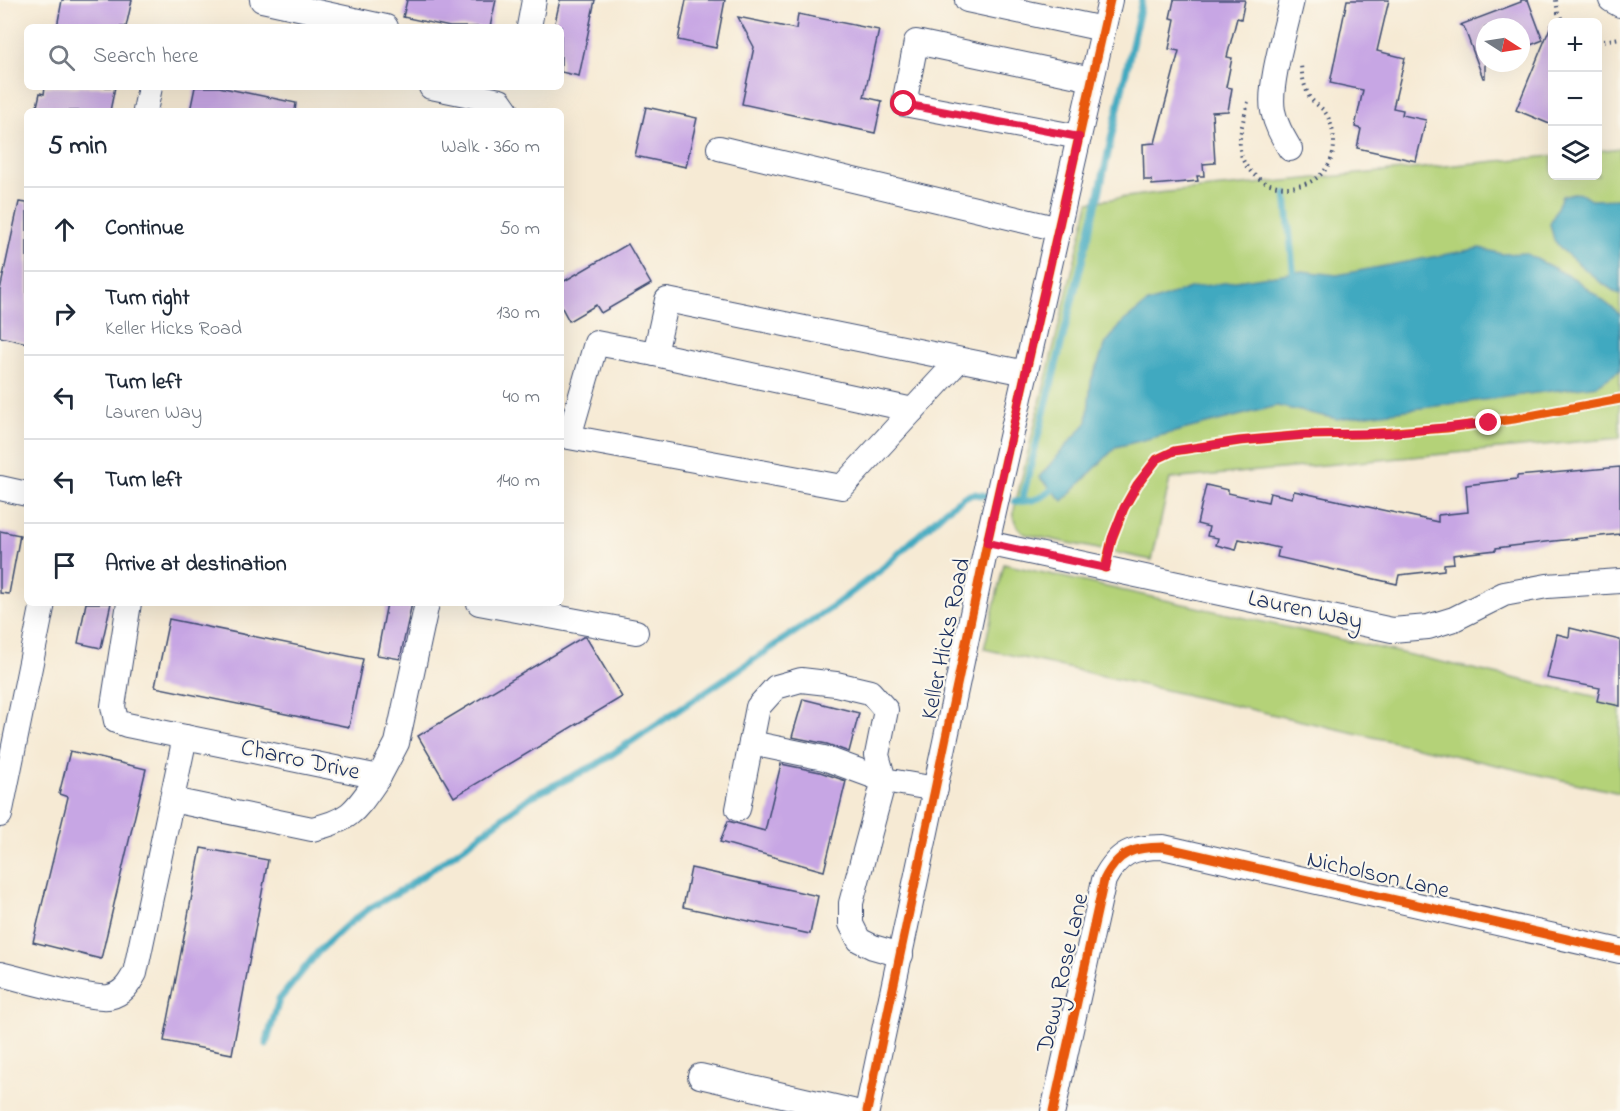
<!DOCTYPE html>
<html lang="en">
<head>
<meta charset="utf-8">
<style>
	:root { --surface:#fff; --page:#f2f2f3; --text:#1f2937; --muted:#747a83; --line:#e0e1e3 }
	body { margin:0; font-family:"Indie Flower",sans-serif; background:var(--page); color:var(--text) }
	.controls { position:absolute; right:18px; top:18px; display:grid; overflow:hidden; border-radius:9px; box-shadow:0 6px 24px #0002 }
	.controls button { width:54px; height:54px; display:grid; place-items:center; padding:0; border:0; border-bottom:2px solid var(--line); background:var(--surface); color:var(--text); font:30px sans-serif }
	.compass { position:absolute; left:1476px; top:18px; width:54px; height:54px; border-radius:50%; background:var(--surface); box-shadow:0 6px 24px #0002; rotate:102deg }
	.stop { position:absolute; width:18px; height:18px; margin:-14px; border:4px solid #e11d48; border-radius:50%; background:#fff }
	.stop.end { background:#e11d48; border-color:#fff; box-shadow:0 2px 6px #0008 }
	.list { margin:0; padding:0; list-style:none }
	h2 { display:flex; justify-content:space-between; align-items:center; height:78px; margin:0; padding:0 24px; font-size:26px }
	h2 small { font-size:20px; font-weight:400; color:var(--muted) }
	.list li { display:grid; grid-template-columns:39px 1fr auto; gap:18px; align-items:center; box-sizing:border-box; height:84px; padding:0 24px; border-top:2px solid var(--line) }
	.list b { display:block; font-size:22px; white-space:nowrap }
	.list p { margin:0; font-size:20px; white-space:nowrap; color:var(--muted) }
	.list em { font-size:20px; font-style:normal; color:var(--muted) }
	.icon { flex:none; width:33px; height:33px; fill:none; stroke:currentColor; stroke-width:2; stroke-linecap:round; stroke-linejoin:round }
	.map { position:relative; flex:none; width:1620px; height:1111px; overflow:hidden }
	.search { position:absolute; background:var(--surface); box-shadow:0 6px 24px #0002; left:24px; top:24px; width:540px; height:66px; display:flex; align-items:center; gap:15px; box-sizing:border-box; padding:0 21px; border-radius:9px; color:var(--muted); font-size:22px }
	.panel { position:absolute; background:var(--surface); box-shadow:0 6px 24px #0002; left:24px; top:108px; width:540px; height:498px; border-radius:9px }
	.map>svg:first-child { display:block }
</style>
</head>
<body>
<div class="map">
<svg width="1620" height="1111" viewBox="0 0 1620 1111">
	<rect width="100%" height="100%" fill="#fbf7ec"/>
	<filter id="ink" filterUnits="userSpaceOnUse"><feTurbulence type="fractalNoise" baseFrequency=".0167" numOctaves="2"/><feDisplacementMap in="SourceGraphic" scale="12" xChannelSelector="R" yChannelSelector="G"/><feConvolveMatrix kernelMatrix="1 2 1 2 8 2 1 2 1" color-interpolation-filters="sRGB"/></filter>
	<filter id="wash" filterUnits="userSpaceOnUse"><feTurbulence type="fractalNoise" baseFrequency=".008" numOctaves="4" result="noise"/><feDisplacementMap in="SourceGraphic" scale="24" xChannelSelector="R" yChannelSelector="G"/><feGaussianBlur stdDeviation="1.35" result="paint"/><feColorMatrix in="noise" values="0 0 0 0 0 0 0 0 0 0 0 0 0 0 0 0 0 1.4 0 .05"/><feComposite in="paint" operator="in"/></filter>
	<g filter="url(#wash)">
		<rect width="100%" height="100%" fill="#f6ead4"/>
		<g fill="#b4d278" stroke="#68806b" stroke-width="1.5">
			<path d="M 1620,148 L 1620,438 L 1170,479 L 1152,560 L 1025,534 C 1014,525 1012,518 1015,505 L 1089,202 L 1157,193 L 1552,156 L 1552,176 L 1598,176 L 1598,151 Z"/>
			<path d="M 1004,564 L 1620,702 L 1620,793 L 984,649 Z"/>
		</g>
		<g fill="#40a9c0" stroke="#2e6c8f" stroke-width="1.5">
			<path d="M 1573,193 L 1583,194 L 1592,200 L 1620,199 L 1620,295 L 1600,282 L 1562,250 L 1554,240 L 1550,224 L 1562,196 Z"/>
			<path d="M 1480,248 L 1502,254 L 1525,253 L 1575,279 L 1615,310 L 1620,315 L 1620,370 L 1598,385 L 1337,419 L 1277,406 L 1116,447 L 1063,501 L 1039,477 L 1087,422 L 1091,381 L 1106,343 L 1124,321 L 1146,304 L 1190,288 L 1302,271 L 1337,275 Z"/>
		</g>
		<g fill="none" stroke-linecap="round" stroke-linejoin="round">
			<g stroke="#40a9c0" stroke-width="7">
				<path d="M 1286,194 L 1294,279"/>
				<path d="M 1015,501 C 1034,503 1045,497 1058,484"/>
				<path d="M 1022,501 L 1098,198 L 1142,0"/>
				<path d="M 266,1044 L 279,1000 L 318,952 L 346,926 L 370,908 L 405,888 L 464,847 L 530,797 L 596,765 L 835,605 L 882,569 L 947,509 L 966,496 L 974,494 L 988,496"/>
			</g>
		</g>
		<g id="blocks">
			<g fill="#c7a6e4">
				<path d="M 62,0 L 132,0 L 126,27 L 57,27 Z"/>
				<path d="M 407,0 L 496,0 L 490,27 L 450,27 L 403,17 Z"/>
				<path d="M 560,0 L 595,0 L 579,76 L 561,72 L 561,27 L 554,27 Z"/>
				<path d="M 686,0 L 725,0 L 716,48 L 678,40 Z"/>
				<path d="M 1174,0 L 1245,0 L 1241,19 L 1237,18 L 1227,57 L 1232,58 L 1226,87 L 1232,88 L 1228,111 L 1212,112 L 1215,163 L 1203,164 L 1204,176 L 1197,176 L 1198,181 L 1152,185 L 1151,180 L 1144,180 L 1143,144 L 1155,143 L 1179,51 L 1169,49 L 1175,19 L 1170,18 Z"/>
				<path d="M 1347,0 L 1389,0 L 1377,51 L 1405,58 L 1393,108 L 1403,110 L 1402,115 L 1426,120 L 1416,161 L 1357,148 L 1361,129 L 1355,127 L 1363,90 L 1330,83 Z"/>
				<path d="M 1521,0 L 1528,0 L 1543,40 L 1521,49 L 1521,27 L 1485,27 L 1485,78 L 1483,78 L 1464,27 L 1460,25 L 1521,2 Z"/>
				<path d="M 798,14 L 879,30 L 864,97 L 882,101 L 875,133 L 742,104 L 754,47 L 738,17 L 796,29 Z"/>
				<path d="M 1552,23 L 1552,125 L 1516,110 Z"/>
				<path d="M 45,87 L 115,87 L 110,111 L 36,111 L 40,93 L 44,94 Z"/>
				<path d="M 195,87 L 219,87 L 296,103 L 295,111 L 190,111 Z"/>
				<path d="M 646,107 L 697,118 L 686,167 L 635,156 Z"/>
				<path d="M 19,202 L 27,203 L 27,343 L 0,337 L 0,290 Z"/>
				<path d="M 628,244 L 651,284 L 601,313 L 596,305 L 569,321 L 561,306 L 561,283 Z"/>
				<path d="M 1620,467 L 1620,534 L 1545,542 L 1496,548 L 1496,550 L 1453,555 L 1454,563 L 1444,564 L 1444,570 L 1399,575 L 1397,584 L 1277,557 L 1279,548 L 1239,539 L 1236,550 L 1216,545 L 1218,538 L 1207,536 L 1209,527 L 1197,524 L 1206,485 L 1228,490 L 1228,493 L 1268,502 L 1270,493 L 1292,498 L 1294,491 L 1438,522 L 1438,515 L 1468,512 L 1466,485 L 1517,479 L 1517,476 Z"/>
				<path d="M 0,531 L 20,535 L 9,594 L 0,593 Z"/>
				<path d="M 86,603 L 111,603 L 101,648 L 78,643 Z"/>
				<path d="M 387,603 L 412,603 L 400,659 L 377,655 Z"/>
				<path d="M 169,619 L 363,659 L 349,727 L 155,687 Z"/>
				<path d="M 1570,628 L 1620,640 L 1620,706 L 1597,701 L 1600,688 L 1547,678 L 1557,634 L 1569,637 Z"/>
				<path d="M 583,637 L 586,637 L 622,697 L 454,797 L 418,736 Z"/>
				<path d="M 803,699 L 859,713 L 849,752 L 827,744 L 792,737 Z"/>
				<path d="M 70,751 L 146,769 L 101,959 L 33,942 L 68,797 L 59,794 Z"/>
				<path d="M 781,764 L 820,772 L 846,781 L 824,871 L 720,842 L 728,821 L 765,831 Z"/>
				<path d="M 201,848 L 268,860 L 232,1054 L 164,1041 Z"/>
				<path d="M 691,868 L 818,896 L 810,934 L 683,907 Z"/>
			</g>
		</g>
	</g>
	<g filter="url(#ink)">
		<use href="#blocks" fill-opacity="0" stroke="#3c4b70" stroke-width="1.5"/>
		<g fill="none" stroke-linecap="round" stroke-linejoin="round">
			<defs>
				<g id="minor">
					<path d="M 262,0 L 386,27"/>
					<path d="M 967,0 L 1103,29"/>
					<path d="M 1611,0 L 1620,5"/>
					<path d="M 529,27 L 534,0"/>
					<path d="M 431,87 L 500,101 L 507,111"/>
					<path d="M 145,111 L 150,87"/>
					<path d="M 1079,137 L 904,104 L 916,42 L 1092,79"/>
					<path d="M 719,148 L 1059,229"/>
					<path d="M 1290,149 C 1283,137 1276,126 1273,111 C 1268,85 1286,28 1292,0"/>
					<path d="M 655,354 L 913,410"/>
					<path d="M 959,360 L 842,487 L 569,437 L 596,343 L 655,354 L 667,300 L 1026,373"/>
					<path d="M 0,488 L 27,494"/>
					<path d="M 987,543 L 1392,630 L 1428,627 L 1454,619 L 1504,594 L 1547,586 L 1620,581"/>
					<path d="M 129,603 L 113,706 L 116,721 L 127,725 L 379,777 L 397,743 L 427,603"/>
					<path d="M 479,603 L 636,632"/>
					<path d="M 751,743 L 824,758 L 884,780 L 851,903 L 851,924 L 859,940 L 873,947 L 901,955"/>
					<path d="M 172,800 L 312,829 C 353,820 356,809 379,777"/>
					<path d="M 738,809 L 758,707 L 776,687 L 801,680 L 836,684 L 870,692 L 886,710 L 877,755 L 884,780 L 936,789"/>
					<path d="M 0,815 L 43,603"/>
					<path d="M 0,974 C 22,979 91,1000 109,997 C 123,994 129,984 135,973 L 185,737"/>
					<path d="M 700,1076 L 852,1111"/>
					<path d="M 867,1111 L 987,543 L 1110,0"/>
					<path d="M 1053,1111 L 1104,880 C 1118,852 1133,847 1163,847 L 1620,951"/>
				</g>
			</defs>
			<use href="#minor" stroke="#3c4b70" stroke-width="26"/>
			<g stroke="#3c4b70" stroke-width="4" stroke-dasharray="1.5 4.5" stroke-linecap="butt">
				<path d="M 1556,0 L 1558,13 L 1564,22"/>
				<path d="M 1598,42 L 1620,38"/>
				<path d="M 1248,102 C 1244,119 1235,143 1243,160 C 1261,199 1325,195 1333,152 C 1336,140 1332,122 1325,112 C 1320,106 1313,103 1309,96 C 1304,86 1302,76 1301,65"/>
				<path d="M 1110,547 C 1117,521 1135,475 1157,459 C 1173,447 1199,446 1218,444 C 1287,435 1354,436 1422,431 C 1463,427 1503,421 1544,414 C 1569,409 1595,406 1620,399"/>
			</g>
			<use href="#minor" stroke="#fff" stroke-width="24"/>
			<defs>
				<g id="cycleway">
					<path d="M 1105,568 L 1112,539 L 1124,508 L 1137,485 L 1157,459 L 1174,451 L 1239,441 L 1305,435 L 1366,434 L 1447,428 L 1514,419 L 1620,399"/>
					<path d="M 867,1111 L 987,543 L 1110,0"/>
					<path d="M 1053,1111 L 1104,880 C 1118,852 1133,847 1163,847 L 1620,951"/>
				</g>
			</defs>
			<use href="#cycleway" stroke="#fbf7ec" stroke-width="13"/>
			<use href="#cycleway" stroke="#e8590c" stroke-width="9"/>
		</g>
	</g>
	<g fill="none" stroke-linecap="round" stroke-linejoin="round" filter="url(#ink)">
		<path stroke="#e11d48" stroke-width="8" d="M 904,104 L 1079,137 L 987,543 L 1106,568 L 1112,538 L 1124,508 L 1137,485 L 1157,459 L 1174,451 L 1239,441 L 1305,435 L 1392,433 L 1489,423"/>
	</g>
	<g text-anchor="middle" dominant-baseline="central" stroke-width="4.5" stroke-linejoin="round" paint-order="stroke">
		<g font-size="24" fill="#1b2f5e" stroke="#fbf7ec">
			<text transform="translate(1305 611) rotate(12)">Lauren Way</text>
			<text transform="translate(947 639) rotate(-78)">Keller Hicks Road</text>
			<text transform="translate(300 761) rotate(12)">Charro Drive</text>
			<text transform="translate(1378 876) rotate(13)">Nicholson Lane</text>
			<text transform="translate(1064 973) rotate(-77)">Dewy Rose Lane</text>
		</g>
	</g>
</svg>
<div class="controls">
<button>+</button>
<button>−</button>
<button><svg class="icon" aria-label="layers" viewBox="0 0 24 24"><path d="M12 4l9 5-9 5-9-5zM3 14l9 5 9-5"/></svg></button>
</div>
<svg class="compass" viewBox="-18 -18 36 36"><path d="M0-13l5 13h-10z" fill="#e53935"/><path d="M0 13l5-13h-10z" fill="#747a83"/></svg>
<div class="stop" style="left:904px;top:104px"></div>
<div class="stop end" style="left:1489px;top:423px"></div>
<div class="search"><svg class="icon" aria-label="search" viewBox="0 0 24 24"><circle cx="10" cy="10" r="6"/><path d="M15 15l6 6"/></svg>Search here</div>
<section class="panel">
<h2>5 min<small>Walk · 360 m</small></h2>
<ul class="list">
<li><svg class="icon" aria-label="ahead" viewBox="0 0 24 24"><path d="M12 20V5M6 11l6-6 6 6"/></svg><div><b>Continue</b></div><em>50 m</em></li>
<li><svg class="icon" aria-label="right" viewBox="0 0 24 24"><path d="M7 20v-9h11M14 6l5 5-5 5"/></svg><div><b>Turn right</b><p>Keller Hicks Road</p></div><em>130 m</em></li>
<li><svg class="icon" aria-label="left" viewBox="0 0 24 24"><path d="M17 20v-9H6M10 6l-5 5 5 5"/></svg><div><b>Turn left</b><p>Lauren Way</p></div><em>40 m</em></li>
<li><svg class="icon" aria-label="left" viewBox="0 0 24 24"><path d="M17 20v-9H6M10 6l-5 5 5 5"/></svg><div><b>Turn left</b></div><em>140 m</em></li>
<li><svg class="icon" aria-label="arrive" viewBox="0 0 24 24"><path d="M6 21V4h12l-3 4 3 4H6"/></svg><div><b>Arrive at destination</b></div></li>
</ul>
</section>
</div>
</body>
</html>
